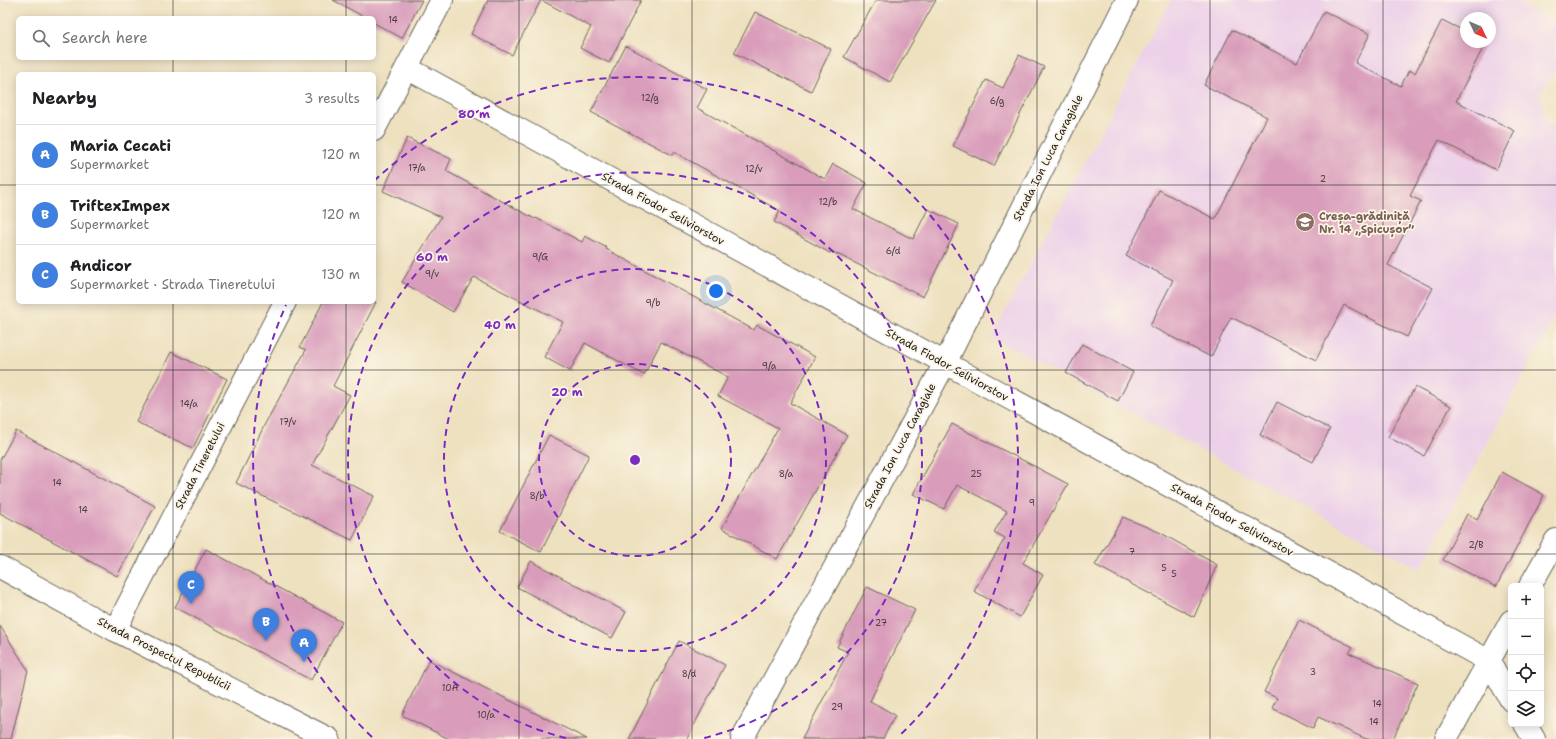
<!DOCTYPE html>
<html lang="en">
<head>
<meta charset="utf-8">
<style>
	:root { --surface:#fff; --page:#f2f2f2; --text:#202124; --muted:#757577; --line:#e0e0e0; --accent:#b5179e }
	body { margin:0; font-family:"Shantell Sans",sans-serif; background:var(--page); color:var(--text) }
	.controls { position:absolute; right:12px; bottom:12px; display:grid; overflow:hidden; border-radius:6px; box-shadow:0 2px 10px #0003 }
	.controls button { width:36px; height:36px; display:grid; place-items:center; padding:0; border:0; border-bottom:1px solid var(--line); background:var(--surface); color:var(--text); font:20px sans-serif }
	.compass { position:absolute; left:1460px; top:12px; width:36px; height:36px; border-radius:50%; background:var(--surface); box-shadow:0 2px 10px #0003; rotate:134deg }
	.you { position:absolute; left:716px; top:291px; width:14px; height:14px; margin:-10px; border:3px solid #fff; border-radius:50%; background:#1a73e8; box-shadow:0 0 0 6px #1a73e833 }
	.badge { display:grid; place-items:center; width:26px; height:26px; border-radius:50%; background:var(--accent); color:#fff; font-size:13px; font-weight:700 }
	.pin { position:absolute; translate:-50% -33px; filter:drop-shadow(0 1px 2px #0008) }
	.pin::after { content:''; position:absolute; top:21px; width:14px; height:12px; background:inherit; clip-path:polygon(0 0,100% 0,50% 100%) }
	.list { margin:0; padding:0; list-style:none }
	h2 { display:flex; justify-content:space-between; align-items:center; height:52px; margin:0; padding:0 16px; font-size:17px }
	h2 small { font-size:13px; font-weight:400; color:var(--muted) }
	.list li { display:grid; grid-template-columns:26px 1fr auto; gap:12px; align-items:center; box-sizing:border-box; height:60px; padding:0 16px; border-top:1px solid var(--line) }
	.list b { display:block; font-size:15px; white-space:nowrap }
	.list p { margin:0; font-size:13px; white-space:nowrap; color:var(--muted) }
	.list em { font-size:13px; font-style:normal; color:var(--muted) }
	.icon { flex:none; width:22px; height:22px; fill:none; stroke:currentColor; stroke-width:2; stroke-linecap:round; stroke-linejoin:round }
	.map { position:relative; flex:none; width:1556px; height:739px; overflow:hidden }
	.search { position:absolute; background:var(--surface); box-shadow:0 2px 10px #0003; left:16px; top:16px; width:360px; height:44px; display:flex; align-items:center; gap:10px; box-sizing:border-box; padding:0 14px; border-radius:6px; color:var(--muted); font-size:15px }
	.panel { position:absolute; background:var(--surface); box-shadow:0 2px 10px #0003; left:16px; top:72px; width:360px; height:232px; border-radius:6px }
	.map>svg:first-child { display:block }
</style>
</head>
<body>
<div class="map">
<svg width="1556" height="739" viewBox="0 0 1556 739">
	<rect width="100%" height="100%" fill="#fcf5e5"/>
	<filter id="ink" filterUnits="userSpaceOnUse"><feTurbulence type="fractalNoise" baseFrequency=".025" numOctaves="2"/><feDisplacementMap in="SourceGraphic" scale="8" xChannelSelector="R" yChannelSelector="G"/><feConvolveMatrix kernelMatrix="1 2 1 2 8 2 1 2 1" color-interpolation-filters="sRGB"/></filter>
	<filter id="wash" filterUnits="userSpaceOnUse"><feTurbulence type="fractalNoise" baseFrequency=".012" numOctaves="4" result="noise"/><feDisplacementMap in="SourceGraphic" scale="16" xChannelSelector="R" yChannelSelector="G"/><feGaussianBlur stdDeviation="0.9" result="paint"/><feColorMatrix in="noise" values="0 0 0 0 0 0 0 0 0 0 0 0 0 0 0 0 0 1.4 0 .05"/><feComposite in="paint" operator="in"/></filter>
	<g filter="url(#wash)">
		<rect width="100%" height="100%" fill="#eee1c0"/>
		<path fill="#edd1e9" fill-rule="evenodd" d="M 1171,0 L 1514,0 L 1556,23 L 1556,68 L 1540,94 L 1547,123 L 1556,129 L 1556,314 L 1420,569 L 992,337 ZM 1466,18 L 1490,18 L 1490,42 L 1466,42 Z"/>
		<g id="blocks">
			<g fill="#d99dbb">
				<path d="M 333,0 L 422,0 L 402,38 L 374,23 L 374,18 L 366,18 Z"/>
				<path d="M 488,0 L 641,0 L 609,63 L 580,48 L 591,27 L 541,0 L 512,55 L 471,34 Z"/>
				<path d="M 876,0 L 936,0 L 890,82 L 844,57 Z"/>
				<path d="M 1324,11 L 1370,34 L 1355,63 L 1401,86 L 1409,70 L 1415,73 L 1442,20 L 1466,32 L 1466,42 L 1486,42 L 1456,101 L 1515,131 L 1496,170 L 1439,140 L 1410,196 L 1421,201 L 1388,265 L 1433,288 L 1407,337 L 1344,305 L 1316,360 L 1231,317 L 1211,357 L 1150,326 L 1173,280 L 1126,256 L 1159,190 L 1215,219 L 1267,117 L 1204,85 L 1232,30 L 1297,63 Z"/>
				<path d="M 755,12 L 831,49 L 811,91 L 734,53 Z"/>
				<path d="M 626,46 L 707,89 L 697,108 L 825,179 L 833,164 L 867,183 L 853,209 L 913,239 L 928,209 L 959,224 L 923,297 L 831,251 L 830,253 L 774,222 L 780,211 L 674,152 L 672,155 L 591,112 Z"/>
				<path d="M 1019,55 L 1044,67 L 994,166 L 953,146 L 986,80 L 1003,88 Z"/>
				<path d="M 407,138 L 451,159 L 446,171 L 535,219 L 536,218 L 582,242 L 585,236 L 607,248 L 606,249 L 754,330 L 757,325 L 815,357 L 790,403 L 847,435 L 777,559 L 722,528 L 778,428 L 718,396 L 728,377 L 661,342 L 644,375 L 585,343 L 570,371 L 544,357 L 563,322 L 474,277 L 453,312 L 402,282 L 441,217 L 383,191 Z"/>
				<path d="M 323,302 L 376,302 L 333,386 L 350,395 L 312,465 L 374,496 L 352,540 L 236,483 L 266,422 L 306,350 L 300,347 Z"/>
				<path d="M 1082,344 L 1133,372 L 1118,401 L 1066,373 Z"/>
				<path d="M 171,352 L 227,379 L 193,448 L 136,422 Z"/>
				<path d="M 1415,387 L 1451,406 L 1424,456 L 1388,437 Z"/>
				<path d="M 1277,402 L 1330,429 L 1313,462 L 1260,435 Z"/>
				<path d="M 952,424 L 1034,466 L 1068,484 L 1023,563 L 1043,575 L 1020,617 L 974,591 L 1005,538 L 994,532 L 1007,511 L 957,485 L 944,509 L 913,494 Z"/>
				<path d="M 16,431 L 155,506 L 117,576 L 0,513 L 0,460 Z"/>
				<path d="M 549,435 L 589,455 L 541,552 L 500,531 Z"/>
				<path d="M 1502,472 L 1544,495 L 1496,587 L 1443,560 L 1467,514 L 1477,520 Z"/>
				<path d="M 1123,517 L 1161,533 L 1217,565 L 1194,617 L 1095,565 Z"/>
				<path d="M 206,549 L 342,622 L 311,680 L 175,607 Z"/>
				<path d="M 531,561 L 626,612 L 612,638 L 517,587 Z"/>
				<path d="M 867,587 L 915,610 L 870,701 L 895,715 L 883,739 L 802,739 L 848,652 L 837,647 Z"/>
				<path d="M 1299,620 L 1353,647 L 1349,653 L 1418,683 L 1393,739 L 1366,739 L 1318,717 L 1313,728 L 1272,708 L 1277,698 L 1264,692 Z"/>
				<path d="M 0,626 L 28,670 L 11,739 L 0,739 Z"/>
				<path d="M 679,641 L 725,665 L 687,739 L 629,739 Z"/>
				<path d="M 429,660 L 587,739 L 449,739 L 402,715 Z"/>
			</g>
		</g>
	</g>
	<g filter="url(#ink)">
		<use href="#blocks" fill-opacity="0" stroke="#666155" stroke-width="1"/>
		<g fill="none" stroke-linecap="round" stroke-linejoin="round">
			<defs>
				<g id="minor">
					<path d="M 407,68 L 1489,661 L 1511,700"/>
					<path d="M 374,130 L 442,0"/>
					<path d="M 1530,586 L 1556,540"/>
					<path d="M 115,630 L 285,302"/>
					<path d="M 1525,724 L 1534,739"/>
					<path d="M 742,739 L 945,363 L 1127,0"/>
					<path d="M 1446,739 L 1511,621"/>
				</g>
				<path id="secondary" d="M 0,567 L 115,630 L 329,739"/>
			</defs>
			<use href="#minor" stroke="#666155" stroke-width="24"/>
			<use href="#secondary" stroke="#666155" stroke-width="24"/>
			<use href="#minor" stroke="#fff" stroke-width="22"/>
			<use href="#secondary" stroke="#fff" stroke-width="22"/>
		</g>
	</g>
	<path fill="none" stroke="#1c1c1c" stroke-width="1" stroke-opacity="0.55" d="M 173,0 L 173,18M 346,0 L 346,18M 519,0 L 519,739M 692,0 L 692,739M 864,0 L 864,739M 1037,0 L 1037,739M 1210,0 L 1210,739M 1383,0 L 1383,739M 173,58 L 173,74M 346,58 L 346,74M 0,185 L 18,185M 374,185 L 1556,185M 173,302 L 173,739M 346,302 L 346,739M 0,370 L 1556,370M 0,554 L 1556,554"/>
	<g fill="none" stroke="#7b2cbf" stroke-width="2" stroke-dasharray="7 5">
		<circle cx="635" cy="460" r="96"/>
		<circle cx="635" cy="460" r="191"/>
		<path d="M566 738A287 287 0 1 1 704 738"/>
		<path d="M372 737A382 382 0 0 1 286 305M374 181A382 382 0 0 1 898 737"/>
	</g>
	<defs>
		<symbol id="school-disc" viewBox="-11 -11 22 22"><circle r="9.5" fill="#8d6e63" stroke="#fcf5e5"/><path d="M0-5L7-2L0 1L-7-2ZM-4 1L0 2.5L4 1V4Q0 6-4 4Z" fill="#fff"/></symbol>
	</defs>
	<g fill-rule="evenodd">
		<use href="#school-disc" x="1294" y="211" width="22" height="22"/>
	</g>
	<g text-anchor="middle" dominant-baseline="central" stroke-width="3.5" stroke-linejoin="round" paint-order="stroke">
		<g font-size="9" fill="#4b3c44">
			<text x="393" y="20">14</text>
			<text x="650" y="98">12/g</text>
			<text x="997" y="101">6/g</text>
			<text x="417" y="168">17/a</text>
			<text x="754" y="169">12/v</text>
			<text x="1323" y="179">2</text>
			<text x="828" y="202">12/b</text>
			<text x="893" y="251">6/d</text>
			<text x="540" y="257">9/G</text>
			<text x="432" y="274">9/v</text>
			<text x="653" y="303">9/b</text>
			<text x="769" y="366">9/a</text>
			<text x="189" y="404">14/a</text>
			<text x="288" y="422">17/v</text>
			<text x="786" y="474">8/a</text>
			<text x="976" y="474">25</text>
			<text x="57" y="483">14</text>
			<text x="537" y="496">8/b</text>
			<text x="1032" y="503">9</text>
			<text x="83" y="510">14</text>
			<text x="1476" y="545">2/B</text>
			<text x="1132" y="552">7</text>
			<text x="1164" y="568">5</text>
			<text x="1174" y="574">5</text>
			<text x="881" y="623">27</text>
			<text x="1313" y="672">3</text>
			<text x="689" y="674">8/d</text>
			<text x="450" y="688">10A</text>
			<text x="1377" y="704">14</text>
			<text x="837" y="707">29</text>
			<text x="486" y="715">10/a</text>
			<text x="1374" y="722">14</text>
		</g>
		<g font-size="11" fill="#1c1c1c" stroke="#fcf5e5">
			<text transform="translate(1048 158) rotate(-63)">Strada Ion Luca Caragiale</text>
			<text transform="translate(663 209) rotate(29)">Strada Fiodor Seliviorstov</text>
			<text transform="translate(947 365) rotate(29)">Strada Fiodor Seliviorstov</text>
			<text transform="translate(900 446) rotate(-62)">Strada Ion Luca Caragiale</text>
			<text transform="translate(200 466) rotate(-63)">Strada Tineretului</text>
			<text transform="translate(1232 520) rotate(29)">Strada Fiodor Seliviorstov</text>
			<text transform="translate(164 654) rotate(27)">Strada Prospectul Republicii</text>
		</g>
		<g font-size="11" font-weight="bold" fill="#785e54" stroke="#fcf5e5" text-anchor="start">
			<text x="1319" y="216">Creșa-grădiniță<tspan x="1319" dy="13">Nr. 14 „Spicușor”</tspan></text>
		</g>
	</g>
	<circle cx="635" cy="460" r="6" fill="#7b2cbf" stroke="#fcf5e5" stroke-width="2"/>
	<g font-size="12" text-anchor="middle" font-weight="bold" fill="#7b2cbf" stroke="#fcf5e5" stroke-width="3.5" stroke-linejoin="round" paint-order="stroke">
		<text x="474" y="118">80 m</text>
		<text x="432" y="261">60 m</text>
		<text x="500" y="329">40 m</text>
		<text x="567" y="396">20 m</text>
	</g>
</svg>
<div class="controls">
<button>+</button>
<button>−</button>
<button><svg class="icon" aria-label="locate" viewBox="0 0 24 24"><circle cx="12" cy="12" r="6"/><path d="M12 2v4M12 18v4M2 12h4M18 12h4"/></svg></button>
<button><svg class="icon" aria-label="layers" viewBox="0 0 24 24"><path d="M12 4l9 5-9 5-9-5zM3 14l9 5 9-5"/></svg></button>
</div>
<svg class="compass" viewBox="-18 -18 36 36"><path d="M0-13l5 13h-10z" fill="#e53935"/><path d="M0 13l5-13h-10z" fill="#757577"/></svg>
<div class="you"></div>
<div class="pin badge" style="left:304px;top:662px;background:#3f7fe0">A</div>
<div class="pin badge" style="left:266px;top:641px;background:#3f7fe0">B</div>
<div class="pin badge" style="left:191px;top:604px;background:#3f7fe0">C</div>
<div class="search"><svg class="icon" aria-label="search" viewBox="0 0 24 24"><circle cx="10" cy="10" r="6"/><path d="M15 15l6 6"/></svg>Search here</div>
<section class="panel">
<h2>Nearby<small>3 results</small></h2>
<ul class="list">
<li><span class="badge" style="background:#3f7fe0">A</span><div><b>Maria Cecati</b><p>Supermarket</p></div><em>120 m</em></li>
<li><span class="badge" style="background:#3f7fe0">B</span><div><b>TriftexImpex</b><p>Supermarket</p></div><em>120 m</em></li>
<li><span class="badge" style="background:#3f7fe0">C</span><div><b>Andicor</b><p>Supermarket · Strada Tineretului</p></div><em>130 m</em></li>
</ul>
</section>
</div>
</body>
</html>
